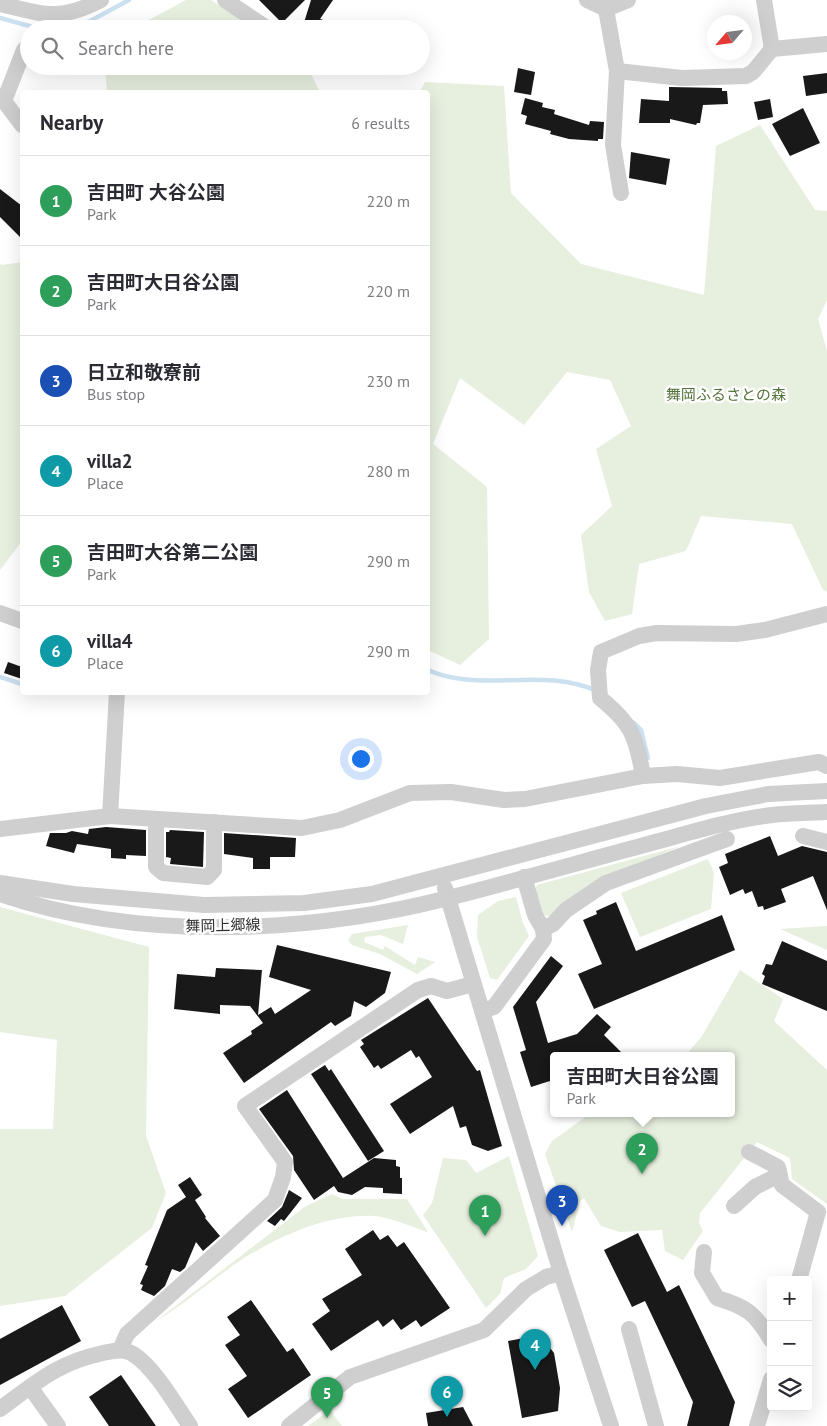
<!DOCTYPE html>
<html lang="en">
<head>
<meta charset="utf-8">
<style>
	:root { --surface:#fff; --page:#f2f2f3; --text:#2b2b33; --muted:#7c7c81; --line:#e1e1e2; --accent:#f32a34 }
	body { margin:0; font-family:"PT Sans","Noto Sans JP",sans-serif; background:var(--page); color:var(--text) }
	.controls { position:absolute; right:15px; bottom:15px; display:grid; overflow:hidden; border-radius:5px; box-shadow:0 5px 20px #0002 }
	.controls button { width:45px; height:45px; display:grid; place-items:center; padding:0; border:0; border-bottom:1px solid var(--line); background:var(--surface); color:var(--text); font:25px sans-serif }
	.compass { position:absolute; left:707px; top:15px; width:45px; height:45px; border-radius:50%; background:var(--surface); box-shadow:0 5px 20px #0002; rotate:242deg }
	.you { position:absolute; left:360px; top:758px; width:18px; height:18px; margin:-12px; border:4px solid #fff; border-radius:50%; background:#1a73e8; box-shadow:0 0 0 8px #1a73e833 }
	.badge { display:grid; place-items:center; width:32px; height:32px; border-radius:50%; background:var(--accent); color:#fff; font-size:16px; font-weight:700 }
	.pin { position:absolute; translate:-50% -41px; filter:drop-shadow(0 1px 2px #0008) }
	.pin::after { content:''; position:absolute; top:26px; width:18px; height:15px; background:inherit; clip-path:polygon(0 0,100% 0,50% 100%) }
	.popup { position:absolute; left:550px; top:1052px; width:185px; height:65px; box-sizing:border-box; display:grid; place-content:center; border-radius:5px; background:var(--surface); filter:drop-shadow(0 1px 4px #0005); font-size:16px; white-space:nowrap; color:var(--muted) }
	.popup b { font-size:19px; color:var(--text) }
	.popup::after { content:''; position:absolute; left:50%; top:100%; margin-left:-10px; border:10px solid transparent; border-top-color:var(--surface) }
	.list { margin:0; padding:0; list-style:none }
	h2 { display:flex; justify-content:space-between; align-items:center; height:65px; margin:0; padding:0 20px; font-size:21px }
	h2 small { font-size:16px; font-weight:400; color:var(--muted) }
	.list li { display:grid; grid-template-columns:32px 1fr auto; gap:15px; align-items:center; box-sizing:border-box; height:90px; padding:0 20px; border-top:1px solid var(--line) }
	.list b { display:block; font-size:19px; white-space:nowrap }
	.list p { margin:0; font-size:16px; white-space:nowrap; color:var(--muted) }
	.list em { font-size:16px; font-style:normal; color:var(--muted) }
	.icon { flex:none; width:28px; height:28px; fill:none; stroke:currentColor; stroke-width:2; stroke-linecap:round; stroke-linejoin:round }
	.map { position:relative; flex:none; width:827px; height:1426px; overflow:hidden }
	.search { position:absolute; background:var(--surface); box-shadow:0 5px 20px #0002; left:20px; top:20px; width:410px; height:55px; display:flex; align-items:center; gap:12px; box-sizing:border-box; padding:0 18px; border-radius:28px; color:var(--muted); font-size:19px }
	.panel { position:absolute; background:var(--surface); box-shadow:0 5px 20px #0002; left:20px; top:90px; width:410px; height:605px; border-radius:5px }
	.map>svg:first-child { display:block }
</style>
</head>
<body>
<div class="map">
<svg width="827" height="1426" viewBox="0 0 827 1426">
	<rect width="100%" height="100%" fill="#fff"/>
	<g fill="#e7efdf">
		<path d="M 186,0 L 211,0 L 256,29 L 132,29 Z"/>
		<path d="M 105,66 L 307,66 L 320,92 L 107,92 Z"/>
		<path d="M 425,82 L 504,86 L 511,193 L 581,264 L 704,295 L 716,146 L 760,125 L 815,210 L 827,211 L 827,300 L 818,319 L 827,351 L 827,592 L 823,590 L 792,524 L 701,516 L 686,551 L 639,564 L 632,614 L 605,621 L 589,592 L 581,535 L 612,506 L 596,449 L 631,426 L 610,380 L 567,372 L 524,425 L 460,378 L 433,444 L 487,487 L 489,639 L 460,665 L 428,650 L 428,92 L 420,92 Z"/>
		<path d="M 22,262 L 22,541 L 0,570 L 0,264 L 2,265 Z"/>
		<path d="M 681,846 L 588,885 L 550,917 L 542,914 L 535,890 L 537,885 Z"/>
		<path d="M 708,859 L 714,873 L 711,909 L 640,937 L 621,893 Z"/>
		<path d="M 516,897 L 523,923 L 529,936 L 497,980 L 490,978 L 477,937 L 478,915 L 498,901 Z"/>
		<path d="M 0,907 L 149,947 L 146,1136 L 166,1193 L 152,1228 L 65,1296 L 0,1306 L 0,1129 L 53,1129 L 57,1040 L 0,1032 Z"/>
		<path d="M 408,925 L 403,944 L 381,935 L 365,937 L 364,942 L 383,950 L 385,946 L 415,965 L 418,957 L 435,962 L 417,974 L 380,954 L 352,945 L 348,940 L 352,934 Z"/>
		<path d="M 827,926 L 827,950 L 780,929 Z"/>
		<path d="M 740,970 L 783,999 L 774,1021 L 827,1070 L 827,1204 L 792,1179 L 790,1158 L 757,1142 L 700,1213 L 699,1223 L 703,1231 L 683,1260 L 665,1251 L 662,1230 L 620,1232 L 601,1226 L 584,1198 L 580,1201 L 572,1232 L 545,1154 L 552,1141 L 591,1113 L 731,1113 L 731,1055 L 686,1055 L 702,1036 Z"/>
		<path d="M 509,1156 L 538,1256 L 526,1269 L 504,1278 L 500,1294 L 486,1308 L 423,1215 L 432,1203 L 443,1158 L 466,1160 L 476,1173 Z"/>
		<path d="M 332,1194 L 343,1199 L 407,1199 L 428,1232 C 411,1227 391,1217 374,1216 C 329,1214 287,1233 249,1255 C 216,1275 189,1302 156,1321 L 306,1206 Z"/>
		<path d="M 330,1410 L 342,1426 L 308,1426 Z"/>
	</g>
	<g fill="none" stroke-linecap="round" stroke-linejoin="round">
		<g stroke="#cbe1f0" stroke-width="4.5">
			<path d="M 0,18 L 33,27 L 54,29"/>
			<path d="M 70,29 L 92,20 L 129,0"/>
			<path d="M 428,670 C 482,694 542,666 597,691"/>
			<path d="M 0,677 L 22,684"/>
			<path d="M 634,723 L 641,730 L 648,758"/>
		</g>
	</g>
	<g fill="#191919">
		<path d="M 259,0 L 305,0 L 282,23 Z"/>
		<path d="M 311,0 L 333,0 L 320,19 L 342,26 L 341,29 L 302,29 Z"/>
		<path d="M 518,68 L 535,72 L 531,95 L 514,92 Z"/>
		<path d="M 827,73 L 827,93 L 806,96 L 803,76 Z"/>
		<path d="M 669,87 L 722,88 L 722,91 L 727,91 L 728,104 L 703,105 L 700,123 L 697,123 L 696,125 L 670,119 L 670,123 L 639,123 L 641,99 L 669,101 Z"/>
		<path d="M 525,98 L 543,103 L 542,107 L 555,110 L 554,114 L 589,125 L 590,121 L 604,122 L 603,139 L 598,139 L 598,141 L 569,139 L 550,134 L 551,131 L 525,124 L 527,116 L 521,114 Z"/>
		<path d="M 770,99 L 773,117 L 758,120 L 754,102 Z"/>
		<path d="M 803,108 L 820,143 L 790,156 L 772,124 Z"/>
		<path d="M 631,152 L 670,159 L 666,185 L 629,178 Z"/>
		<path d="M 0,189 L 22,206 L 22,239 L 0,217 Z"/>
		<path d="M 8,662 L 22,667 L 22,679 L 4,673 Z"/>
		<path d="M 106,827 L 146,830 L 146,856 L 126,855 L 126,859 L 111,858 L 111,849 L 77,844 L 74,853 L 46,846 L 50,833 L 66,833 L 72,831 L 88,834 L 89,829 Z"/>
		<path d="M 170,830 L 204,832 L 203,867 L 170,864 L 171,858 L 166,857 L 166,832 L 169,832 Z"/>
		<path d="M 224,833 L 296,838 L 295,857 L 270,857 L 270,869 L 253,869 L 253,858 L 224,854 Z"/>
		<path d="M 770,836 L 778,856 L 802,846 L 827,852 L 827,910 L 813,876 L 781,889 L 786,902 L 764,910 L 763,906 L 758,907 L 752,891 L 745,894 L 743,889 L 730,895 L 719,867 L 728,863 L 725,854 Z"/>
		<path d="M 616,902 L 636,951 L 722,915 L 735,950 L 594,1009 L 578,974 L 602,964 L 583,920 L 597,914 L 596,911 Z"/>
		<path d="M 782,941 L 827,961 L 827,1011 L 762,984 L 765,976 L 762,974 L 766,964 L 772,965 Z"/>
		<path d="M 277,945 L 391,972 L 385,993 L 366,1007 L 354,1001 L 351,1016 L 335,1026 L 331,1022 L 244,1083 L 223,1053 L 252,1034 L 251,1031 L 263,1023 L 250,1006 L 220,1005 L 220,1014 L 174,1009 L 177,974 L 215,977 L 216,968 L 262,970 L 258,1015 L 271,1007 L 275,1014 L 311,990 L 269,977 Z"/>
		<path d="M 551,956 L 563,966 L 536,1002 L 548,1043 L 577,1034 L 597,1014 L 611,1027 L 604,1035 L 624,1055 L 553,1055 L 553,1080 L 531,1087 L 520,1052 L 526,1050 L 513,1007 Z"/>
		<path d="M 428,998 L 477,1071 L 480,1070 L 502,1146 L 488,1151 L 472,1145 L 466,1126 L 460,1128 L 453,1106 L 410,1134 L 390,1104 L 432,1077 L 419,1056 L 416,1058 L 411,1050 L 381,1069 L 378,1065 L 374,1068 L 360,1047 L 364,1044 L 361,1040 Z"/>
		<path d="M 325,1065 L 329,1071 L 331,1069 L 384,1151 L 368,1161 L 311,1074 Z"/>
		<path d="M 287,1090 L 343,1178 L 374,1158 L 396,1160 L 396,1166 L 400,1167 L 400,1178 L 402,1178 L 402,1194 L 383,1193 L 383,1188 L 365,1187 L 352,1195 L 338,1192 L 334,1186 L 314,1200 L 294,1170 L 293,1156 L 259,1109 Z"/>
		<path d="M 190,1177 L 202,1195 L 195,1200 L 206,1217 L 205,1218 L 220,1236 L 203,1251 L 196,1242 L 185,1268 L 180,1272 L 172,1269 L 165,1286 L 154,1296 L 141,1290 L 143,1285 L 140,1284 L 148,1266 L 145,1265 L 167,1210 L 186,1197 L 178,1185 Z"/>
		<path d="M 289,1190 L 302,1198 L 284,1221 L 281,1219 L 275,1226 L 267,1221 L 282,1207 Z"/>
		<path d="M 373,1230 L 380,1240 L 388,1235 L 397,1247 L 404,1242 L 450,1308 L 421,1327 L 416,1320 L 401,1330 L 393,1319 L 383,1327 L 378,1320 L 331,1351 L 312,1324 L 330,1311 L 322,1299 L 362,1275 L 345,1249 Z"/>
		<path d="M 638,1233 L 667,1292 L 679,1285 L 735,1402 L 729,1426 L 687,1426 L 693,1402 L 645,1301 L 632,1307 L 604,1250 Z"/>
		<path d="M 251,1300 L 287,1352 L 293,1348 L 311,1375 L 248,1418 L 228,1389 L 247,1376 L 225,1345 L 240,1335 L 227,1317 Z"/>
		<path d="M 62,1305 L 81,1341 L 0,1385 L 0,1339 Z"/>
		<path d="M 540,1335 L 554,1353 L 560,1388 L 558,1411 L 522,1418 L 508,1341 Z"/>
		<path d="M 121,1375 L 156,1426 L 109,1426 L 89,1397 Z"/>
		<path d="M 463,1407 L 473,1426 L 428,1426 L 426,1413 Z"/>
	</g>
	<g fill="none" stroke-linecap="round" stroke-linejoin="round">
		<g stroke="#cfcfcf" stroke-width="16">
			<path d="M 225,0 L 268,29"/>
			<path d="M 587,0 L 606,9 L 628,0"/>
			<path d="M 764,0 L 772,49 L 827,44"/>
			<path d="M 0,4 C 43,14 59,22 101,0"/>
			<path d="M 606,9 L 617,71 L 613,145 L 621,193"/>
			<path d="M 617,71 L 682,78 L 746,76 L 753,72 L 772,49"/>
			<path d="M 22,125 L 4,101 L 24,50 L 29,44"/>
			<path d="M 0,613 L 22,621"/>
			<path d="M 643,776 C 636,736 632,724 600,698 L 598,670 L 601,652 L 639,636 L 657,633 L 736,634 L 765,630 L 827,614"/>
			<path d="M 110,816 L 117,692"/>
			<path d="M 156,819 L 156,867 L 163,873 L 207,877 L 214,870 L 214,822"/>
			<path d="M 0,829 L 110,816 L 302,828 L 340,820 L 410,793 L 451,792 L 504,800 L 525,799 L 643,776 L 677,774 L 720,778 L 819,762 L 827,766"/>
			<path d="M 803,836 L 827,842"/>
			<path d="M 0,883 L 73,894 L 204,905 L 304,903 L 372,894 L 706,806 L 768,794 L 827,791"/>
			<path d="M 445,888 L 561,1273 L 611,1426"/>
			<path d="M 0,894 C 138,941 308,934 448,898 C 515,881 581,862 648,844 C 689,833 730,820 772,815 C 790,813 809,813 827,812"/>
			<path d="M 543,929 L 553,924 L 566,910 L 606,883 L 727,839"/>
			<path d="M 482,1011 L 494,1007 L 544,939 L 543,929 L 535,915 L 524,877"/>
			<path d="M 749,1152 L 778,1167 L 782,1185 L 818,1212 L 799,1280"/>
			<path d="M 734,1206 L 755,1187 L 779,1175"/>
			<path d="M 704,1252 L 702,1273 L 717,1298 C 747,1307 755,1313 771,1340"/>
			<path d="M 629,1329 L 656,1426"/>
			<path d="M 120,1350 L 127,1334 L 275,1200 L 283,1177 L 285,1162 L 245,1106 L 418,990 L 431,986 L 447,991 L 473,984"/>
			<path d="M 30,1387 L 58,1426"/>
			<path d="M 0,1409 C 37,1382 57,1363 103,1353 C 113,1351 124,1348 133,1354 C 155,1368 175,1404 190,1426"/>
			<path d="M 289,1426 L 350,1377 L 484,1330 L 526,1289 L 546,1277 L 561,1273"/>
			<path d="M 757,1426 L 771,1379"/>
		</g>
	</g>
	<g text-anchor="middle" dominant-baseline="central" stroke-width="5" stroke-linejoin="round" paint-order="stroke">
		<g font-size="15" fill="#53723a" stroke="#fff">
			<text x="726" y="394">舞岡ふるさとの森</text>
		</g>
		<g font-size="15" fill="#323232" stroke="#fff">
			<text transform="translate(223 925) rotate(-1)">舞岡上郷線</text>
		</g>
	</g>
</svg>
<div class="controls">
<button>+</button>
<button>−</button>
<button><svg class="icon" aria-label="layers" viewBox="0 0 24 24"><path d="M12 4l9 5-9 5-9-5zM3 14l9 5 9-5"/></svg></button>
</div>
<svg class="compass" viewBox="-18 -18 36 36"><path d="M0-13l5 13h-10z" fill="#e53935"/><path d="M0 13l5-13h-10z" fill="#7c7c81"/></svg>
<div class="you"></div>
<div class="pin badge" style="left:485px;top:1236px;background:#2e9e5b">1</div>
<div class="pin badge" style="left:642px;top:1174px;background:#2e9e5b">2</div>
<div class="popup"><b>吉田町大日谷公園</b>Park</div>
<div class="pin badge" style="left:562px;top:1226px;background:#1a4fb4">3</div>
<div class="pin badge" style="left:535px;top:1370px;background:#0f9aa8">4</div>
<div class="pin badge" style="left:327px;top:1418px;background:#2e9e5b">5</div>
<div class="pin badge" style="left:447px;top:1417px;background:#0f9aa8">6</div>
<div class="search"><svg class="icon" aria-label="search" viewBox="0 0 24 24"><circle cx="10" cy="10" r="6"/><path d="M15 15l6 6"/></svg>Search here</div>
<section class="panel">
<h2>Nearby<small>6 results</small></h2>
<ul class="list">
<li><span class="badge" style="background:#2e9e5b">1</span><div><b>吉田町 大谷公園</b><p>Park</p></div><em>220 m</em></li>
<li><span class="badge" style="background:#2e9e5b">2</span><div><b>吉田町大日谷公園</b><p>Park</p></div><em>220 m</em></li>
<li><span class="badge" style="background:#1a4fb4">3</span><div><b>日立和敬寮前</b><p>Bus stop</p></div><em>230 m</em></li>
<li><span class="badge" style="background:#0f9aa8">4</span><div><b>villa2</b><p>Place</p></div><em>280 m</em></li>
<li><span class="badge" style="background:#2e9e5b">5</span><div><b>吉田町大谷第二公園</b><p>Park</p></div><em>290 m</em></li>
<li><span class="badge" style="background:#0f9aa8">6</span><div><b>villa4</b><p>Place</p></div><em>290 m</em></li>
</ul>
</section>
</div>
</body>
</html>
